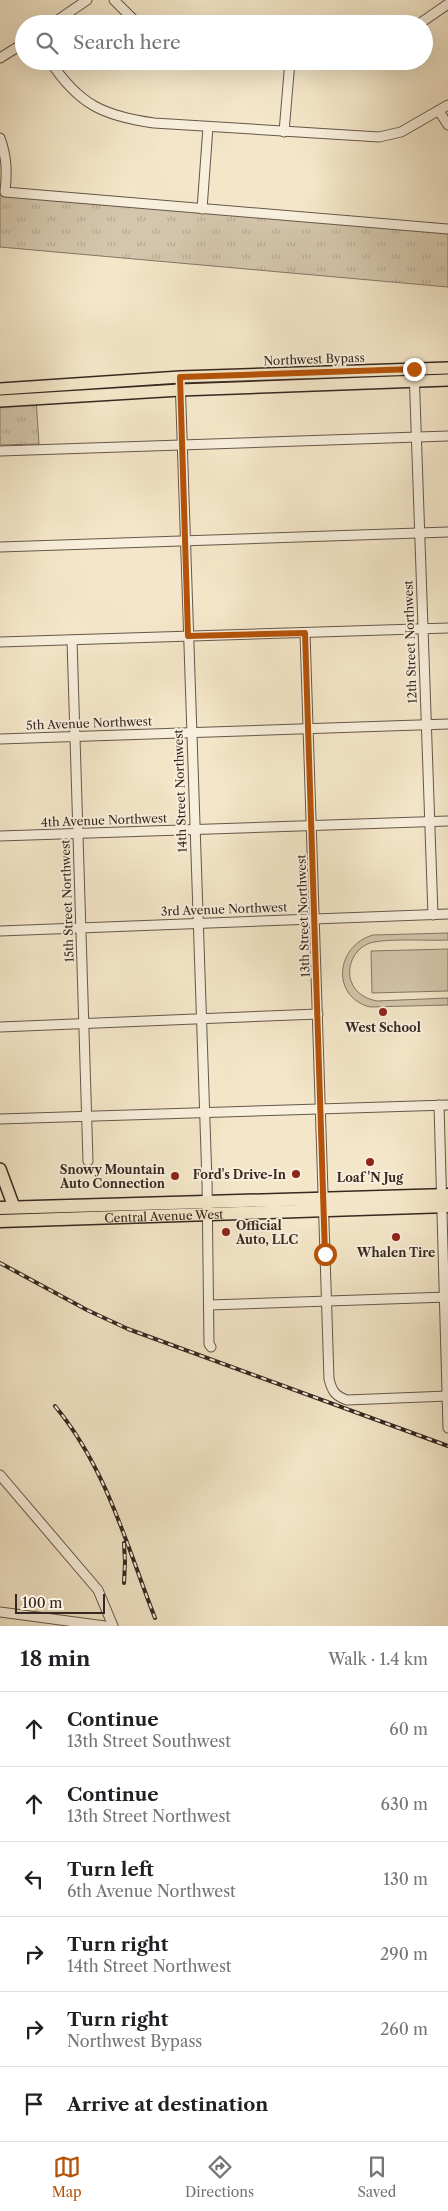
<!DOCTYPE html>
<html lang="en">
<head>
<meta charset="utf-8">
<style>
	:root { --surface:#fff; --page:#f2f2f2; --text:#202124; --muted:#757577; --line:#e0e0e0; --accent:#b45309 }
	body { margin:0; font-family:"Libre Caslon Text",serif; background:var(--page); color:var(--text) }
	.scale { position:absolute; left:15px; bottom:12px; width:90px; box-sizing:border-box; padding-left:5px; border:2px solid #362720; border-top:0; font-size:14px; line-height:18px; white-space:nowrap; color:#362720; -webkit-text-stroke:4px #f8efdc; paint-order:stroke }
	.stop { position:absolute; width:15px; height:15px; margin:-11px; border:4px solid #b45309; border-radius:50%; background:#fff }
	.stop.end { background:#b45309; border-color:#fff; box-shadow:0 1px 5px #0008 }
	.list { margin:0; padding:0; list-style:none }
	h2 { display:flex; justify-content:space-between; align-items:center; height:65px; margin:0; padding:0 20px; font-size:21px }
	h2 small { font-size:16px; font-weight:400; color:var(--muted) }
	.list li { display:grid; grid-template-columns:32px 1fr auto; gap:15px; align-items:center; box-sizing:border-box; height:75px; padding:0 20px; border-top:1px solid var(--line) }
	.list b { display:block; font-size:19px; white-space:nowrap }
	.list p { margin:0; font-size:16px; white-space:nowrap; color:var(--muted) }
	.list em { font-size:16px; font-style:normal; color:var(--muted) }
	.icon { flex:none; width:28px; height:28px; fill:none; stroke:currentColor; stroke-width:2; stroke-linecap:round; stroke-linejoin:round }
	.map { position:relative; flex:none; width:448px; height:1626px; overflow:hidden }
	.search { position:absolute; background:var(--surface); box-shadow:0 5px 20px #0002; left:15px; right:15px; top:15px; height:55px; display:flex; align-items:center; gap:12px; box-sizing:border-box; padding:0 18px; border-radius:28px; color:var(--muted); font-size:19px }
	.sheet { height:515px; background:var(--surface) }
	nav { display:flex; justify-content:space-around; align-items:center; box-sizing:border-box; height:70px; border-top:1px solid var(--line); background:var(--surface); font-size:14px; color:var(--muted) }
	nav a { display:grid; justify-items:center; gap:2px }
	nav .on { color:var(--accent) }
	.map>svg:first-child { display:block }
</style>
</head>
<body>
<div class="map">
<svg width="448" height="1626" viewBox="0 0 448 1626">
	<defs>
		<pattern id="park-tufts" width="24" height="20" patternUnits="userSpaceOnUse" patternTransform="scale(1.25)"><rect width="24" height="20" fill="#d4c6ac"/><path d="M3 7l-1-3M5 7V3M7 7l1-3M15 17l-1-3M17 17v-4M19 17l1-3" fill="none" stroke="#b7aa94"/></pattern>
	</defs>
	<rect width="100%" height="100%" fill="#f4e7c9"/>
	<filter id="stains"><feTurbulence type="fractalNoise" baseFrequency=".004" numOctaves="4"/><feColorMatrix values="0 0 0 0 .2 0 0 0 0 .09 0 0 0 0 .02 0 0 0 .5 -.17"/></filter>
	<radialGradient id="worn" r=".72"><stop offset=".6" stop-color="#630" stop-opacity="0"/><stop offset="1" stop-color="#630" stop-opacity=".3"/></radialGradient>
	<g fill="url(#park-tufts)" stroke="#857666">
		<path d="M 0,192 L 448,229 L 448,287 L 0,247 Z"/>
		<path d="M 36,399 L 39,444 L 0,445 L 0,402 Z"/>
	</g>
	<g fill="#d4c6ac" stroke="#857666">
		<path d="M 448,933 L 448,940 C 429,941 387,938 370,943 C 355,948 346,966 351,981 C 355,993 366,999 377,1001 L 448,998 L 448,1005 L 370,1007 C 331,997 335,946 373,935 Z"/>
		<path d="M 448,949 L 448,991 L 372,993 L 371,951 Z"/>
	</g>
	<g fill="none" stroke-linecap="round" stroke-linejoin="round">
		<defs>
			<g id="minor">
				<path d="M 114,0 L 138,24"/>
				<path d="M 52,24 L 87,0"/>
				<path d="M 419,24 L 448,4"/>
				<path d="M 0,58 L 24,43"/>
				<path d="M 50,61 C 79,105 104,116 154,123 L 379,137 L 401,132 L 448,105"/>
				<path d="M 439,111 L 448,125"/>
				<path d="M 284,132 L 290,61"/>
				<path d="M 0,138 C 7,157 7,173 5,192 L 448,229"/>
				<path d="M 202,209 L 208,127"/>
				<path d="M 414,369 L 433,915"/>
				<path d="M 180,377 L 207,1182 L 209,1344 L 211,1347"/>
				<path d="M 0,451 L 448,436"/>
				<path d="M 0,547 L 448,532"/>
				<path d="M 305,633 L 329,1379 C 332,1391 335,1396 347,1400 L 448,1396"/>
				<path d="M 72,640 L 88,1161"/>
				<path d="M 0,642 L 448,628"/>
				<path d="M 0,739 L 448,724"/>
				<path d="M 0,836 L 448,821"/>
				<path d="M 0,931 L 448,914"/>
				<path d="M 0,1027 L 318,1014"/>
				<path d="M 439,1105 L 448,1428"/>
				<path d="M 0,1119 L 448,1105"/>
				<path d="M 209,1305 L 448,1297"/>
				<path d="M 0,1475 L 98,1590 L 113,1626"/>
				<path d="M 0,1612 L 105,1626"/>
			</g>
			<g id="major">
				<path d="M 0,389 L 180,377 L 448,368"/>
				<path d="M 0,401 L 180,390 L 448,380"/>
				<path d="M 0,1169 L 14,1207"/>
			</g>
			<g id="highway">
				<path d="M 0,1208 L 448,1195"/>
				<path id="s1" d="M 0,1221 L 448,1206"/>
			</g>
		</defs>
		<use href="#minor" stroke="#66574a" stroke-width="11"/>
		<use href="#major" stroke="#362720" stroke-width="14"/>
		<use href="#highway" stroke="#362720" stroke-width="15"/>
		<use href="#minor" stroke="#f8efdc" stroke-width="9"/>
		<use href="#major" stroke="#f4e7c9" stroke-width="11"/>
		<use href="#highway" stroke="#f4e7c9" stroke-width="12"/>
		<defs>
			<g id="rail">
				<path d="M 0,1263 L 87,1310 L 128,1329 L 448,1446"/>
				<path d="M 55,1406 C 107,1469 126,1544 155,1618"/>
				<path d="M 124,1543 L 125,1562 L 124,1583"/>
			</g>
		</defs>
		<use href="#rail" stroke="#362720" stroke-width="4"/>
		<use href="#rail" stroke="#f8efdc" stroke-width="2" stroke-dasharray="5.5" stroke-linecap="butt"/>
	</g>
	<g fill="none" stroke-linecap="round" stroke-linejoin="round">
		<path stroke="#b45309" stroke-width="6" d="M 325,1254 L 305,633 L 188,636 L 180,377 L 414,369"/>
	</g>
	<g fill="#8f2418" stroke="#f8efdc" stroke-width="2">
		<circle cx="383" cy="1012" r="5"/>
		<circle cx="370" cy="1162" r="5"/>
		<circle cx="296" cy="1174" r="5"/>
		<circle cx="175" cy="1176" r="5"/>
		<circle cx="226" cy="1232" r="5"/>
		<circle cx="396" cy="1237" r="5"/>
	</g>
	<g text-anchor="middle" dominant-baseline="central" stroke-width="4" stroke-linejoin="round" paint-order="stroke">
		<g font-size="12" fill="#362720" stroke="#f8efdc">
			<text transform="translate(314 359) rotate(-2)">Northwest Bypass</text>
			<text transform="translate(410 642) rotate(-92)">12th Street Northwest</text>
			<text transform="translate(89 723) rotate(-2)">5th Avenue Northwest</text>
			<text transform="translate(180 791) rotate(-92)">14th Street Northwest</text>
			<text transform="translate(104 820) rotate(-2)">4th Avenue Northwest</text>
			<text transform="translate(67 901) rotate(-92)">15th Street Northwest</text>
			<text transform="translate(224 909) rotate(-2)">3rd Avenue Northwest</text>
			<text transform="translate(303 916) rotate(-92)">13th Street Northwest</text>
			<text stroke="none"><textPath href="#s1" startOffset="164">Central Avenue West</textPath></text>
		</g>
		<g font-size="12" font-weight="bold" fill="#362720" stroke="#f8efdc">
			<text x="383" y="1027">West School</text>
			<text x="165" y="1169" text-anchor="end">Snowy Mountain<tspan x="165" dy="14">Auto Connection</tspan></text>
			<text x="286" y="1174" text-anchor="end">Ford's Drive-In</text>
			<text x="370" y="1177">Loaf 'N Jug</text>
			<text x="236" y="1225" text-anchor="start">Official<tspan x="236" dy="14">Auto, LLC</tspan></text>
			<text x="396" y="1252">Whalen Tire</text>
		</g>
	</g>
	<rect width="100%" height="100%" filter="url(#stains)"/>
	<rect width="100%" height="100%" fill="url(#worn)"/>
</svg>
<div class="scale">100 m</div>
<div class="stop" style="left:325px;top:1254px"></div>
<div class="stop end" style="left:414px;top:369px"></div>
<div class="search"><svg class="icon" aria-label="search" viewBox="0 0 24 24"><circle cx="10" cy="10" r="6"/><path d="M15 15l6 6"/></svg>Search here</div>
</div>
<section class="sheet">
<h2>18 min<small>Walk · 1.4 km</small></h2>
<ul class="list">
<li><svg class="icon" aria-label="ahead" viewBox="0 0 24 24"><path d="M12 20V5M6 11l6-6 6 6"/></svg><div><b>Continue</b><p>13th Street Southwest</p></div><em>60 m</em></li>
<li><svg class="icon" aria-label="ahead" viewBox="0 0 24 24"><path d="M12 20V5M6 11l6-6 6 6"/></svg><div><b>Continue</b><p>13th Street Northwest</p></div><em>630 m</em></li>
<li><svg class="icon" aria-label="left" viewBox="0 0 24 24"><path d="M17 20v-9H6M10 6l-5 5 5 5"/></svg><div><b>Turn left</b><p>6th Avenue Northwest</p></div><em>130 m</em></li>
<li><svg class="icon" aria-label="right" viewBox="0 0 24 24"><path d="M7 20v-9h11M14 6l5 5-5 5"/></svg><div><b>Turn right</b><p>14th Street Northwest</p></div><em>290 m</em></li>
<li><svg class="icon" aria-label="right" viewBox="0 0 24 24"><path d="M7 20v-9h11M14 6l5 5-5 5"/></svg><div><b>Turn right</b><p>Northwest Bypass</p></div><em>260 m</em></li>
<li><svg class="icon" aria-label="arrive" viewBox="0 0 24 24"><path d="M6 21V4h12l-3 4 3 4H6"/></svg><div><b>Arrive at destination</b></div></li>
</ul>
</section>
<nav>
<a class="on"><svg class="icon" aria-label="map" viewBox="0 0 24 24"><path d="M3 6l6-2 6 2 6-2v14l-6 2-6-2-6 2zM9 4v14M15 6v14"/></svg>Map</a>
<a><svg class="icon" aria-label="directions" viewBox="0 0 24 24"><path d="M12 3l9 9-9 9-9-9zM9 14v-3h6M13 9l2 2-2 2"/></svg>Directions</a>
<a><svg class="icon" aria-label="saved" viewBox="0 0 24 24"><path d="M7 4h10v16l-5-4-5 4z"/></svg>Saved</a>
</nav>
</body>
</html>
